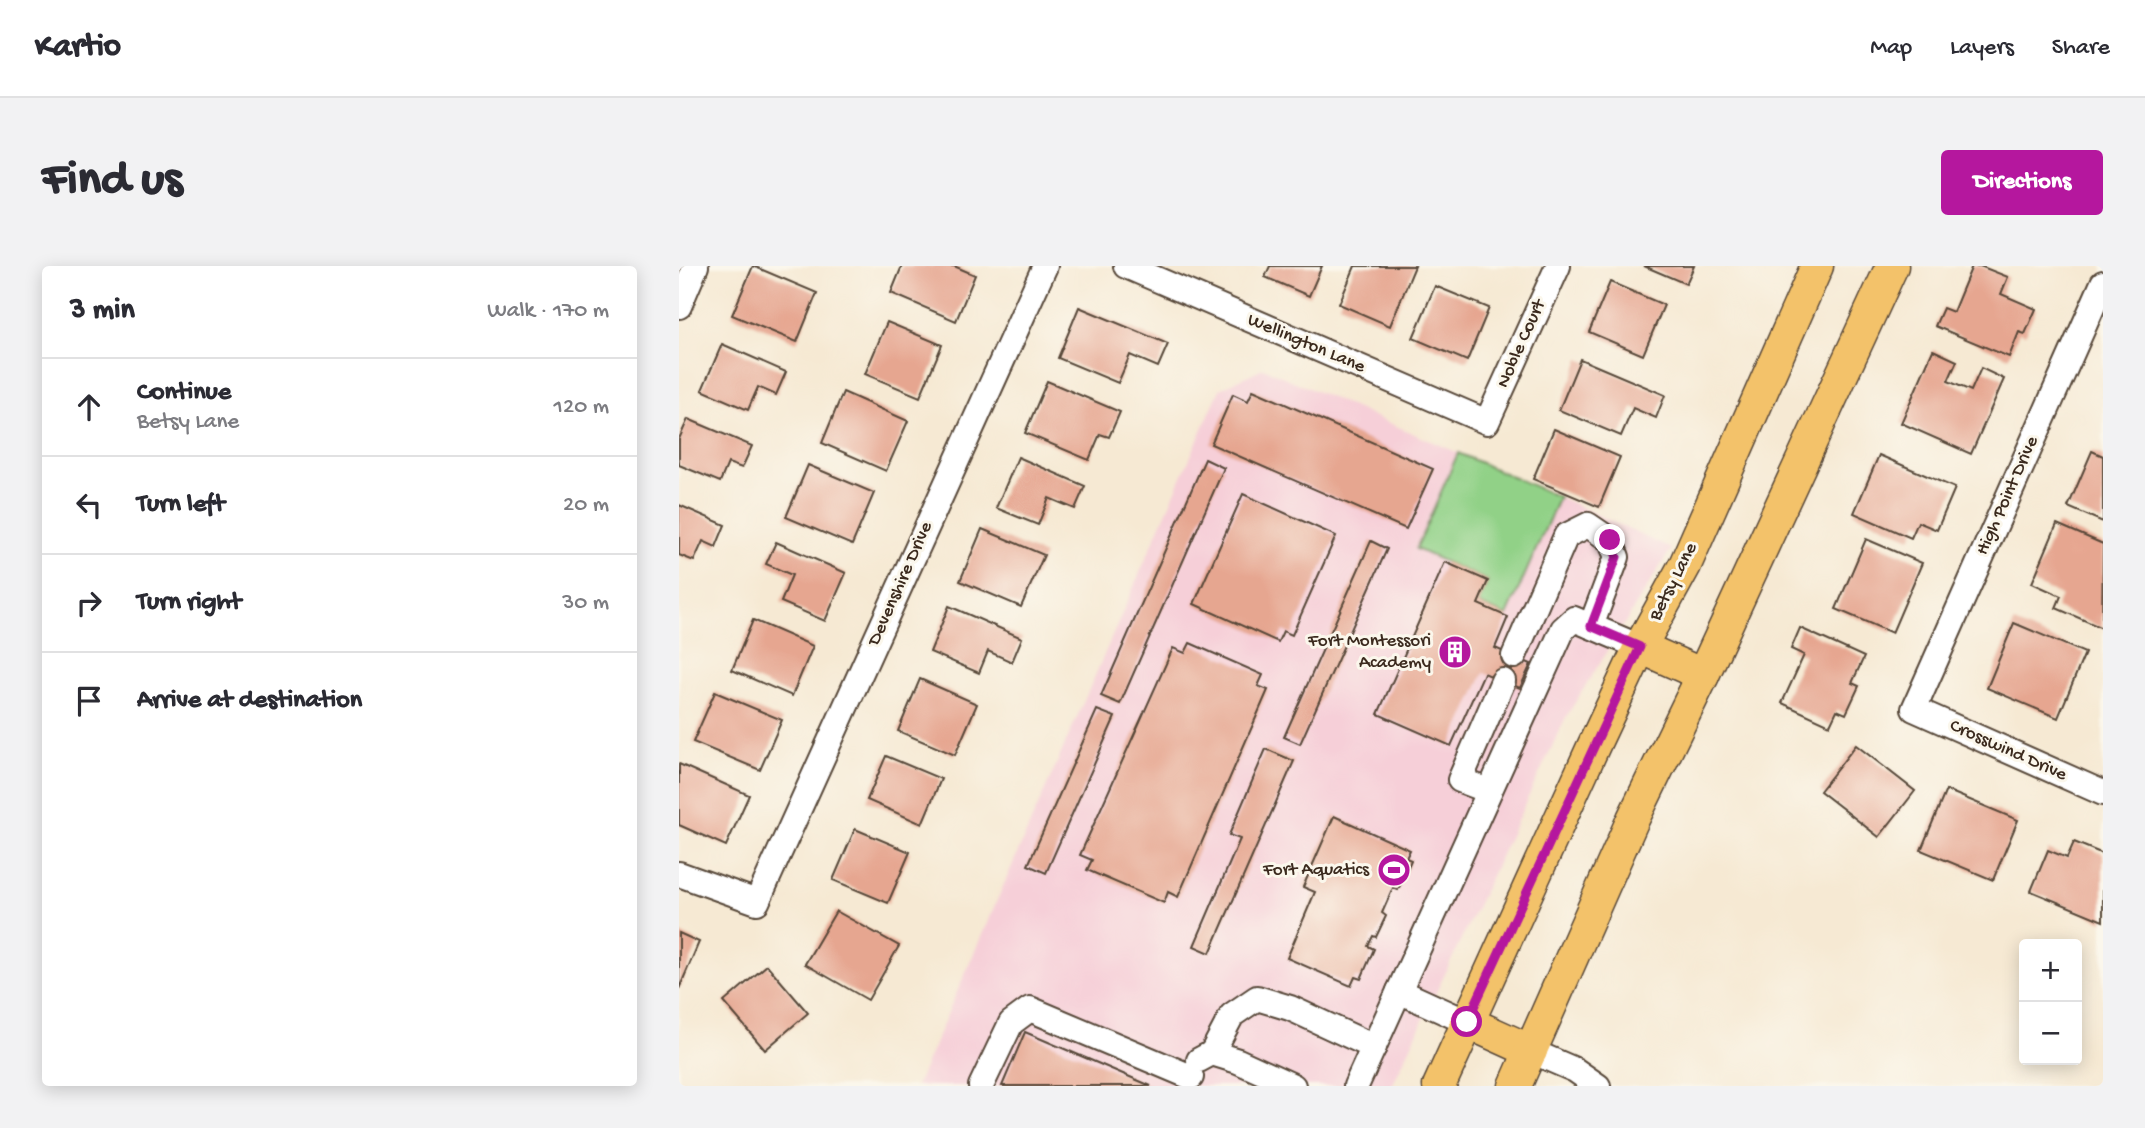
<!DOCTYPE html>
<html lang="en">
<head>
<meta charset="utf-8">
<style>
	:root { --surface:#fff; --page:#f2f2f3; --text:#2b2b33; --muted:#7c7c81; --line:#e1e1e2; --accent:#b5179e }
	body { margin:0; font-family:"Gochi Hand",sans-serif; background:var(--page); color:var(--text) }
	.controls { position:absolute; right:21px; bottom:21px; display:grid; overflow:hidden; border-radius:7px; box-shadow:0 4px 18px #0003 }
	.controls button { width:63px; height:63px; display:grid; place-items:center; padding:0; border:0; border-bottom:2px solid var(--line); background:var(--surface); color:var(--text); font:35px sans-serif }
	.stop { position:absolute; width:21px; height:21px; margin:-16px; border:5px solid #b5179e; border-radius:50%; background:#fff }
	.stop.end { background:#b5179e; border-color:#fff; box-shadow:0 2px 7px #0008 }
	.list { margin:0; padding:0; list-style:none }
	h2 { display:flex; justify-content:space-between; align-items:center; height:91px; margin:0; padding:0 28px; font-size:30px }
	h2 small { font-size:23px; font-weight:400; color:var(--muted) }
	.list li { display:grid; grid-template-columns:46px 1fr auto; gap:21px; align-items:center; box-sizing:border-box; height:98px; padding:0 28px; border-top:2px solid var(--line) }
	.list b { display:block; font-size:26px; white-space:nowrap }
	.list p { margin:0; font-size:23px; white-space:nowrap; color:var(--muted) }
	.list em { font-size:23px; font-style:normal; color:var(--muted) }
	.icon { flex:none; width:38px; height:38px; fill:none; stroke:currentColor; stroke-width:2; stroke-linecap:round; stroke-linejoin:round }
	.map { position:relative; flex:none; width:1424px; height:820px; overflow:hidden; border-radius:7px }
	header { display:flex; align-items:center; gap:42px; box-sizing:border-box; height:98px; padding:0 35px; background:var(--surface); border-bottom:2px solid var(--line) }
	header strong { font-size:33px }
	nav { display:flex; gap:38px; margin-inline-start:auto; font-size:24px }
	.intro { display:flex; align-items:center; justify-content:space-between; box-sizing:border-box; height:168px; padding:0 42px }
	h1 { margin:0; font-size:49px }
	.button { padding:18px 32px; border-radius:7px; background:var(--accent); color:#fff; font-size:24px; font-weight:700 }
	main { display:flex; gap:42px; padding:0 42px }
	aside { flex:1; background:var(--surface); border-radius:7px; box-shadow:0 4px 18px #0003 }
	.map>svg:first-child { display:block }
</style>
</head>
<body>
<header>
<strong>Kartio</strong>
<nav><a>Map</a><a>Layers</a><a>Share</a></nav>
</header>
<div class="intro"><h1>Find us</h1><a class="button">Directions</a></div>
<main>
<aside>
<h2>3 min<small>Walk · 170 m</small></h2>
<ul class="list">
<li><svg class="icon" aria-label="ahead" viewBox="0 0 24 24"><path d="M12 20V5M6 11l6-6 6 6"/></svg><div><b>Continue</b><p>Betsy Lane</p></div><em>120 m</em></li>
<li><svg class="icon" aria-label="left" viewBox="0 0 24 24"><path d="M17 20v-9H6M10 6l-5 5 5 5"/></svg><div><b>Turn left</b></div><em>20 m</em></li>
<li><svg class="icon" aria-label="right" viewBox="0 0 24 24"><path d="M7 20v-9h11M14 6l5 5-5 5"/></svg><div><b>Turn right</b></div><em>30 m</em></li>
<li><svg class="icon" aria-label="arrive" viewBox="0 0 24 24"><path d="M6 21V4h12l-3 4 3 4H6"/></svg><div><b>Arrive at destination</b></div></li>
</ul>
</aside>
<div class="map">
<svg width="1424" height="820" viewBox="0 0 1424 820">
	<rect width="100%" height="100%" fill="#fbf7ec"/>
	<filter id="ink" filterUnits="userSpaceOnUse"><feTurbulence type="fractalNoise" baseFrequency=".0143" numOctaves="2"/><feDisplacementMap in="SourceGraphic" scale="14" xChannelSelector="R" yChannelSelector="G"/><feConvolveMatrix kernelMatrix="1 2 1 2 8 2 1 2 1" color-interpolation-filters="sRGB"/></filter>
	<filter id="wash" filterUnits="userSpaceOnUse"><feTurbulence type="fractalNoise" baseFrequency=".00686" numOctaves="4" result="noise"/><feDisplacementMap in="SourceGraphic" scale="28" xChannelSelector="R" yChannelSelector="G"/><feGaussianBlur stdDeviation="1.57" result="paint"/><feColorMatrix in="noise" values="0 0 0 0 0 0 0 0 0 0 0 0 0 0 0 0 0 1.4 0 .05"/><feComposite in="paint" operator="in"/></filter>
	<g filter="url(#wash)">
		<rect width="100%" height="100%" fill="#f6e9d3"/>
		<path fill="#f6cfd8" d="M 584,102 L 880,231 L 992,283 L 887,451 L 713,820 L 237,820 L 541,123 Z"/>
		<path fill="#91d187" stroke="#667e52" stroke-width="2" d="M 779,187 L 880,231 L 828,350 L 799,338 L 809,315 L 737,283 Z"/>
		<g id="blocks">
			<g fill="#e6a690">
				<path d="M 74,0 L 138,27 L 118,76 L 53,49 Z"/>
				<path d="M 223,0 L 275,0 L 296,9 L 277,55 L 212,27 Z"/>
				<path d="M 591,0 L 643,0 L 630,30 L 586,11 Z"/>
				<path d="M 676,0 L 736,0 L 711,60 L 660,38 Z"/>
				<path d="M 965,0 L 1015,0 L 1007,18 Z"/>
				<path d="M 1293,0 L 1301,0 L 1329,11 L 1322,28 L 1357,43 L 1346,68 L 1340,66 L 1330,91 L 1256,60 L 1264,42 L 1274,46 Z"/>
				<path d="M 931,16 L 985,39 L 964,89 L 910,66 Z"/>
				<path d="M 756,20 L 810,42 L 788,95 L 734,72 Z"/>
				<path d="M 400,41 L 489,78 L 479,101 L 451,89 L 439,117 L 379,92 Z"/>
				<path d="M 208,56 L 263,79 L 241,131 L 186,108 Z"/>
				<path d="M 43,78 L 107,106 L 97,129 L 79,121 L 69,144 L 23,124 Z"/>
				<path d="M 1254,84 L 1278,95 L 1269,115 L 1292,125 L 1302,102 L 1325,113 L 1292,188 L 1222,157 Z"/>
				<path d="M 901,93 L 986,129 L 977,152 L 954,142 L 942,170 L 880,144 Z"/>
				<path d="M 368,115 L 441,146 L 430,171 L 421,168 L 410,194 L 346,167 Z"/>
				<path d="M 574,124 L 754,203 L 727,263 L 532,178 L 554,128 L 569,135 Z"/>
				<path d="M 164,126 L 229,155 L 207,205 L 143,177 Z"/>
				<path d="M 9,153 L 73,180 L 63,202 L 49,197 L 41,216 L 0,199 L 0,173 Z"/>
				<path d="M 875,163 L 941,191 L 920,241 L 854,213 Z"/>
				<path d="M 1413,185 L 1424,190 L 1424,256 L 1389,241 Z"/>
				<path d="M 1200,189 L 1276,222 L 1258,264 L 1239,256 L 1232,272 L 1175,247 Z"/>
				<path d="M 339,191 L 406,220 L 396,243 L 370,232 L 359,259 L 317,242 Z"/>
				<path d="M 526,193 L 545,202 L 441,438 L 422,430 Z"/>
				<path d="M 129,199 L 195,227 L 173,279 L 107,251 Z"/>
				<path d="M 564,228 L 657,270 L 613,369 L 604,365 L 599,376 L 515,338 Z"/>
				<path d="M 0,239 L 46,259 L 37,281 L 24,275 L 15,295 L 0,289 Z"/>
				<path d="M 1378,258 L 1424,278 L 1423,362 L 1377,342 L 1382,330 L 1353,317 Z"/>
				<path d="M 303,263 L 365,289 L 342,341 L 281,315 Z"/>
				<path d="M 1187,273 L 1243,297 L 1213,367 L 1157,343 Z"/>
				<path d="M 692,275 L 708,283 L 621,478 L 605,471 Z"/>
				<path d="M 97,276 L 167,307 L 146,355 L 102,336 L 113,309 L 87,298 Z"/>
				<path d="M 766,296 L 809,315 L 799,338 L 829,351 L 816,382 L 852,398 L 841,422 L 805,407 L 772,480 L 699,448 Z"/>
				<path d="M 270,340 L 343,372 L 333,396 L 309,385 L 300,407 L 251,386 Z"/>
				<path d="M 74,354 L 134,380 L 113,430 L 53,404 Z"/>
				<path d="M 1335,357 L 1406,387 L 1379,452 L 1308,422 Z"/>
				<path d="M 1121,362 L 1185,391 L 1173,417 L 1180,420 L 1167,448 L 1158,444 L 1151,459 L 1103,437 L 1125,389 L 1112,383 Z"/>
				<path d="M 511,377 L 584,409 L 579,420 L 589,424 L 499,631 L 489,626 L 485,637 L 408,604 L 413,594 L 401,589 L 494,382 L 506,387 Z"/>
				<path d="M 241,413 L 298,438 L 276,489 L 219,465 Z"/>
				<path d="M 36,426 L 103,454 L 81,504 L 14,476 Z"/>
				<path d="M 418,444 L 436,451 L 367,607 L 349,599 Z"/>
				<path d="M 1177,479 L 1236,525 L 1200,571 L 1141,525 Z"/>
				<path d="M 587,483 L 615,495 L 531,687 L 515,680 L 561,573 L 550,569 Z"/>
				<path d="M 207,490 L 262,513 L 243,558 L 188,534 Z"/>
				<path d="M 0,498 L 70,529 L 47,580 L 0,559 Z"/>
				<path d="M 1267,524 L 1339,554 L 1314,614 L 1242,584 Z"/>
				<path d="M 655,550 L 731,584 L 727,592 L 732,594 L 719,624 L 714,622 L 703,647 L 707,650 L 697,671 L 694,670 L 689,680 L 695,683 L 682,713 L 676,711 L 672,720 L 608,692 L 636,626 L 624,621 Z"/>
				<path d="M 176,563 L 231,586 L 209,637 L 154,614 Z"/>
				<path d="M 1395,576 L 1424,588 L 1424,655 L 1352,625 L 1369,584 L 1388,592 Z"/>
				<path d="M 157,645 L 220,680 L 189,734 L 126,698 Z"/>
				<path d="M 0,667 L 20,676 L 0,723 Z"/>
				<path d="M 88,699 L 129,747 L 86,784 L 45,736 Z"/>
				<path d="M 346,766 L 472,820 L 323,820 Z"/>
			</g>
		</g>
	</g>
	<g filter="url(#ink)">
		<use href="#blocks" fill-opacity="0" stroke="#574739" stroke-width="2"/>
		<g fill="none" stroke-linecap="round" stroke-linejoin="round">
			<defs>
				<g id="minor">
					<path d="M 447,0 L 808,156 L 879,0"/>
					<path d="M 1424,17 L 1235,443 L 1424,527"/>
					<path d="M 0,40 L 17,0"/>
					<path d="M 835,390 L 887,270 L 909,259 L 931,274 L 938,291 L 912,360"/>
					<path d="M 810,525 L 781,514 L 824,415"/>
					<path d="M 0,608 L 78,636 L 366,0"/>
					<path d="M 720,725 L 788,756"/>
					<path d="M 852,785 L 896,804 L 919,820"/>
					<path d="M 533,787 L 553,749 L 578,732 L 611,742 L 695,781"/>
					<path d="M 520,794 L 533,787 L 559,795 L 614,820"/>
					<path d="M 302,820 L 332,757 L 351,743 L 512,811"/>
					<path d="M 677,820 L 884,363 L 895,353 L 961,381"/>
				</g>
				<g id="major">
					<path d="M 961,381 L 1024,409"/>
					<path d="M 788,756 L 852,785"/>
					<path d="M 760,820 L 914,481 L 961,381 L 1006,299 L 1138,0"/>
					<path d="M 836,820 L 954,553 L 1024,409 L 1213,0"/>
				</g>
			</defs>
			<use href="#minor" stroke="#574739" stroke-width="28"/>
			<use href="#major" stroke="#574739" stroke-width="35"/>
			<use href="#minor" stroke="#fff" stroke-width="24"/>
			<use href="#major" stroke="#f3c26a" stroke-width="32"/>
		</g>
	</g>
	<g fill="none" stroke-linecap="round" stroke-linejoin="round" filter="url(#ink)">
		<path stroke="#b5179e" stroke-width="9" d="M 788,756 L 961,381 L 912,360 L 938,291 L 931,274"/>
	</g>
	<defs>
		<symbol id="building-disc" viewBox="-11 -11 22 22"><circle r="9.5" fill="#b5179e" stroke="#fbf7ec"/><path d="M-4-6H4V6H1V3H-1V6H-4ZM-2.5-4.3h1.7v1.8h-1.7ZM.8-4.3h1.7v1.8H.8ZM-2.5-1h1.7V.8h-1.7ZM.8-1h1.7V.8H.8Z" fill="#fff"/></symbol>
		<symbol id="stadium-disc" viewBox="-11 -11 22 22"><circle r="9.5" fill="#b5179e" stroke="#fbf7ec"/><path d="M0-5a6.5 5 0 1 0 0 10a6.5 5 0 1 0 0-10ZM-3.5-1.8h7v3.6h-7Z" fill="#fff"/></symbol>
	</defs>
	<g fill-rule="evenodd">
		<use href="#building-disc" x="757" y="367" width="38" height="38"/>
		<use href="#stadium-disc" x="696" y="585" width="38" height="38"/>
	</g>
	<g text-anchor="middle" dominant-baseline="central" stroke-width="6" stroke-linejoin="round" paint-order="stroke">
		<g font-size="19" fill="#3b2a1e" stroke="#fbf7ec">
			<text transform="translate(627 78) rotate(23)">Wellington Lane</text>
			<text transform="translate(843 78) rotate(-66)">Noble Court</text>
			<text transform="translate(1329 230) rotate(-66)">High Point Drive</text>
			<text transform="translate(995 316) rotate(-63)">Betsy Lane</text>
			<text transform="translate(222 318) rotate(-66)">Devenshire Drive</text>
			<text transform="translate(1329 485) rotate(24)">Crosswind Drive</text>
		</g>
		<g font-size="19" fill="#3b2a1e" stroke="#fbf7ec" text-anchor="end">
			<text x="752" y="375">Fort Montessori<tspan x="752" dy="22">Academy</tspan></text>
			<text x="690" y="604">Fort Aquatics</text>
		</g>
	</g>
</svg>
<div class="controls">
<button>+</button>
<button>−</button>
</div>
<div class="stop" style="left:788px;top:756px"></div>
<div class="stop end" style="left:931px;top:274px"></div>
</div>
</main>
</body>
</html>
